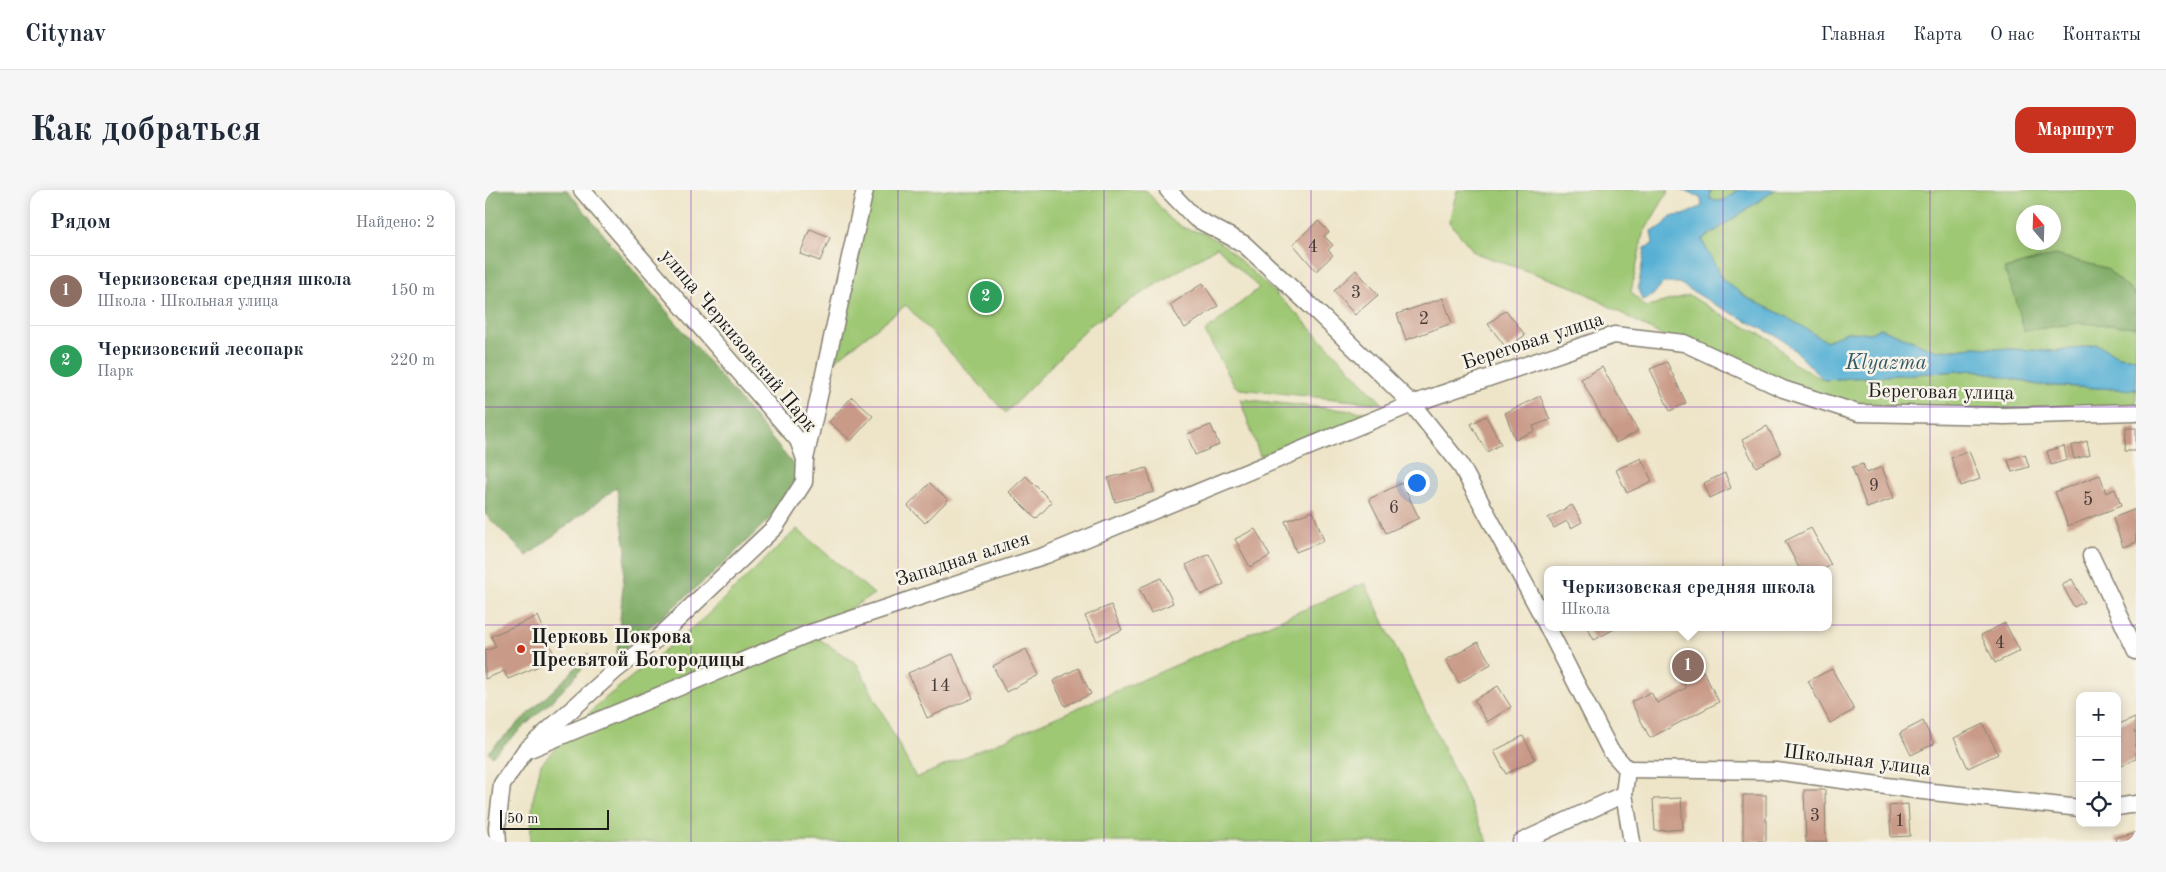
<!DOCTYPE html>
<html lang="ru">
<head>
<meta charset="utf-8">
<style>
	:root { --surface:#fff; --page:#f6f6f7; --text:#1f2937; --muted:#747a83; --line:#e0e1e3; --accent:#c8321e }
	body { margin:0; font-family:"Old Standard TT",serif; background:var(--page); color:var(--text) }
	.controls { position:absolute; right:15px; bottom:15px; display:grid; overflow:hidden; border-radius:10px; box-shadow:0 2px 12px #0003 }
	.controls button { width:45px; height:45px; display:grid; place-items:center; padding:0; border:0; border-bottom:1px solid var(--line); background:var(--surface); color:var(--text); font:25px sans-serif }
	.compass { position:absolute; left:1531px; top:15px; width:45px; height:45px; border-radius:50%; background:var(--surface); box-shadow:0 2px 12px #0003; rotate:341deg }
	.scale { position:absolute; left:15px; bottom:12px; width:109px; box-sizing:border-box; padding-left:5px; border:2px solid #1c1c1c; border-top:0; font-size:14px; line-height:18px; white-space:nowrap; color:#1c1c1c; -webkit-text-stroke:4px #f7f3e8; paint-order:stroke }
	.you { position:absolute; left:931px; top:292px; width:18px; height:18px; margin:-12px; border:4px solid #fff; border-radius:50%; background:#1a73e8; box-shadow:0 0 0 8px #1a73e833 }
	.badge { display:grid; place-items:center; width:32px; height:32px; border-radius:50%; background:var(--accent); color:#fff; font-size:16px; font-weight:700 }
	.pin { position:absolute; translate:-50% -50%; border:2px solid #fff; box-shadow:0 1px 5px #0006 }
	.popup { position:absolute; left:1059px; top:376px; width:288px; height:65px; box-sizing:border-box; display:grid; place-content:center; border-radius:10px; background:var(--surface); filter:drop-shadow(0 1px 4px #0005); font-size:16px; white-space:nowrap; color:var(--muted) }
	.popup b { font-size:19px; color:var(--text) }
	.popup::after { content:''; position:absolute; left:50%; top:100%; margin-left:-10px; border:10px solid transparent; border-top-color:var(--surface) }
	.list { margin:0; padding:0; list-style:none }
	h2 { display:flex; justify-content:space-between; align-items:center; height:65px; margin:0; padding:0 20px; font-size:21px }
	h2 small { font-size:16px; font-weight:400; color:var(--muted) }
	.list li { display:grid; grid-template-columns:32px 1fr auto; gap:15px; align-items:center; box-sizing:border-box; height:70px; padding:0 20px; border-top:1px solid var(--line) }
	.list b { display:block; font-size:19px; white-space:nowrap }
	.list p { margin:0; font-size:16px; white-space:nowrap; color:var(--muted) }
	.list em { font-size:16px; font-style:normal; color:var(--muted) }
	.icon { flex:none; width:28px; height:28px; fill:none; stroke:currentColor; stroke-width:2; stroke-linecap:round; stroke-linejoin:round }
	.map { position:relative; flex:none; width:1651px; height:652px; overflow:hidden; border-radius:15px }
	header { display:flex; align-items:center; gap:30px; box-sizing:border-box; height:70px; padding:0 25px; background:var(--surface); border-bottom:1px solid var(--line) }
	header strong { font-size:24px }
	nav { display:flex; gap:28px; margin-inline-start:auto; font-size:18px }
	.intro { display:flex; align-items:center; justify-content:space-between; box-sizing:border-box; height:120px; padding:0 30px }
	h1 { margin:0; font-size:35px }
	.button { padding:12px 22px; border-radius:15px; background:var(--accent); color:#fff; font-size:18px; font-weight:700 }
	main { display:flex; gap:30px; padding:0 30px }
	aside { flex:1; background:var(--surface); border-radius:15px; box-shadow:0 2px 12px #0003 }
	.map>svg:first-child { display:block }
</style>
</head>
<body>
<header>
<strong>Citynav</strong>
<nav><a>Главная</a><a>Карта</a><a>О нас</a><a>Контакты</a></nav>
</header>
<div class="intro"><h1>Как добраться</h1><a class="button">Маршрут</a></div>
<main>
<aside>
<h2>Рядом<small>Найдено: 2</small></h2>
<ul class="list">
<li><span class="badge" style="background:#8d6e63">1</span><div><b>Черкизовская средняя школа</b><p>Школа · Школьная улица</p></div><em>150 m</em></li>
<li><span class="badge" style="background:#2e9e5b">2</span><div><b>Черкизовский лесопарк</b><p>Парк</p></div><em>220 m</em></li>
</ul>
</aside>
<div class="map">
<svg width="1651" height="652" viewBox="0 0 1651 652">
	<rect width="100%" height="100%" fill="#f7f3e8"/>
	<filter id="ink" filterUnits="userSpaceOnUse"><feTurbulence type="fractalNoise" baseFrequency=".02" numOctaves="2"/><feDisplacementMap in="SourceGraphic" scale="10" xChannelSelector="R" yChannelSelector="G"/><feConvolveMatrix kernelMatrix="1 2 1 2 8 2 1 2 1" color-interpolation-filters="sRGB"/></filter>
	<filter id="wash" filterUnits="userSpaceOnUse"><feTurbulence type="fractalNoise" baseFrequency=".0096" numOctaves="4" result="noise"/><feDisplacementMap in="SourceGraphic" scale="20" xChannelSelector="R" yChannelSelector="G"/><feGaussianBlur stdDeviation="1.12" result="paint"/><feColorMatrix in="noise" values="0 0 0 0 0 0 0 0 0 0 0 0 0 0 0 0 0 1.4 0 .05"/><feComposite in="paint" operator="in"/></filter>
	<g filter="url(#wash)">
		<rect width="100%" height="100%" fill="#eee5c9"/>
		<g fill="#9fc874" stroke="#5e7248" fill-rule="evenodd">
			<path d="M 380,0 L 661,0 L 685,29 L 699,38 L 721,44 L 740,56 L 814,126 L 898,214 L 755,199 L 749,195 L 720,142 L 774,98 L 732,57 L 605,135 L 521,223 L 421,115 L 334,183 Z"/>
			<path d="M 972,0 L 1184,0 L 1158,44 L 1146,102 L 1160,117 L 1204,105 L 1235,124 L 1285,149 L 1308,173 L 1339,190 L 1490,180 L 1553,195 L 1651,200 L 1651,221 L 1373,223 L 1210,164 L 1091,98 L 990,63 L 964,32 Z"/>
			<path d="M 1226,0 L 1254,0 L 1237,11 L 1225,9 Z"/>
			<path d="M 1290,0 L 1651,0 L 1651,168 L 1633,166 L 1611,154 L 1588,159 L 1565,161 L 1488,157 L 1452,161 L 1396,138 L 1385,143 L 1362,142 L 1341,151 L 1296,124 L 1262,108 L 1237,89 L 1217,50 ZM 1538,22 L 1568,22 L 1568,52 L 1538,52 Z"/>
			<path d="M 755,209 L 896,224 L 775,266 Z"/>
			<path d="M 312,339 L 389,404 L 325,443 L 372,474 L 431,588 L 880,393 L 1003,652 L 45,652 L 48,609 L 56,574 L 112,515 L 220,427 Z"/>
		</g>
		<g fill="#7fac66" stroke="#4e6441">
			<path d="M 0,0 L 82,0 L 315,283 L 283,330 L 231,381 L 132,465 L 141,360 L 132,297 L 42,366 L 0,324 Z"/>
			<path d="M 1570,65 L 1621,78 L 1651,105 L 1651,137 L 1594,133 L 1539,141 L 1530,106 L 1519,79 Z"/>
			<path d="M 103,463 L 101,474 L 74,504 L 7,566 L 3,562 L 84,485 Z"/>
		</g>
		<path fill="#58b1d5" stroke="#3a6678" d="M 1195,0 L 1226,0 L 1225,9 L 1237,11 L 1254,0 L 1290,0 L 1217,50 L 1237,89 L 1262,108 L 1296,124 L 1341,151 L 1362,142 L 1385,143 L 1396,138 L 1452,161 L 1488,157 L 1565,161 L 1588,159 L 1611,154 L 1633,166 L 1651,168 L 1651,200 L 1553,195 L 1490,180 L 1339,190 L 1299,150 L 1231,115 L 1194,93 L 1178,93 L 1167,106 L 1157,110 L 1153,99 L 1160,58 L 1168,54 L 1166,41 L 1177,37 L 1186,26 L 1199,25 L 1217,16 L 1216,9 L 1207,3 Z"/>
		<g id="blocks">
			<g fill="#c99a87">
				<path d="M 833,31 L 844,42 L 839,46 L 848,55 L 843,60 L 848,65 L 831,81 L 808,54 Z"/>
				<path d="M 325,39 L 345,47 L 335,71 L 315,64 Z"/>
				<path d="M 871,80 L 893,105 L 870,125 L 849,101 Z"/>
				<path d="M 718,93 L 733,116 L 700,138 L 685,115 Z"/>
				<path d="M 958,108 L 967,133 L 921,150 L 912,124 Z"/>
				<path d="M 1021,120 L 1040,145 L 1022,159 L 1003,134 Z"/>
				<path d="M 1182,172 L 1201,213 L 1185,221 L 1165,179 Z"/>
				<path d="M 1117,177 L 1153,241 L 1131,253 L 1096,189 Z"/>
				<path d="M 1055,206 L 1065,230 L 1048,236 L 1050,241 L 1030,249 L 1020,223 Z"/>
				<path d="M 367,207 L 388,226 L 366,251 L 344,232 Z"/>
				<path d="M 1001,226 L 1016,254 L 1002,262 L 986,234 Z"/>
				<path d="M 726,235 L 734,255 L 710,265 L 702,244 Z"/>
				<path d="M 1282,236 L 1296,263 L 1271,277 L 1257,250 Z"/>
				<path d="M 1641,238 L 1651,238 L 1651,261 L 1640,261 Z"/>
				<path d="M 1602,251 L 1605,265 L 1589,269 L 1586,256 Z"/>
				<path d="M 1579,256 L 1582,270 L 1566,275 L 1562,261 Z"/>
				<path d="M 1484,261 L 1495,289 L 1476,296 L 1466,268 Z"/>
				<path d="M 1540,264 L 1544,277 L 1527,282 L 1523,270 Z"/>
				<path d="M 1156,268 L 1167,291 L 1142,303 L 1131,280 Z"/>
				<path d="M 1378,274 L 1381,283 L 1397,277 L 1409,308 L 1382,318 L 1367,277 Z"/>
				<path d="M 662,278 L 669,302 L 630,312 L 623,288 Z"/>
				<path d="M 1240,283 L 1246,298 L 1225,308 L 1219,293 Z"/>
				<path d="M 1615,285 L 1621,303 L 1630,299 L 1636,316 L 1583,336 L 1570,302 Z"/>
				<path d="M 541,286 L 567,312 L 551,329 L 524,302 Z"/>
				<path d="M 445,293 L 463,310 L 440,333 L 423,316 Z"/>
				<path d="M 917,293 L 934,328 L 901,343 L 884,309 Z"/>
				<path d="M 1087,315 L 1097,332 L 1086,338 L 1082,331 L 1069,338 L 1063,328 Z"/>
				<path d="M 1651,319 L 1651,352 L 1638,357 L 1628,328 Z"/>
				<path d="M 828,321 L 839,351 L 811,362 L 800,331 Z"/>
				<path d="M 1326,338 L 1346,375 L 1337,380 L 1315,380 L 1300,351 Z"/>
				<path d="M 770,339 L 785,366 L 765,377 L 750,349 Z"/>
				<path d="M 724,364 L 739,394 L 716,405 L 701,375 Z"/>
				<path d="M 676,388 L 688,413 L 666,423 L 654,398 Z"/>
				<path d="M 1587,389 L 1599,412 L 1589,417 L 1577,394 Z"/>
				<path d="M 626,415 L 637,440 L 612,451 L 600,426 Z"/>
				<path d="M 53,426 L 71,469 L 23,489 L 19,481 L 0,489 L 0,461 L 11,457 L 6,446 Z"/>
				<path d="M 1520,433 L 1535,461 L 1510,473 L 1496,445 Z"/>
				<path d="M 1102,437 L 1133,437 L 1109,450 Z"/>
				<path d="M 993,452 L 1006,474 L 974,493 L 961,470 Z"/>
				<path d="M 541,459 L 554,485 L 521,502 L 508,476 Z"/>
				<path d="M 468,464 L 488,508 L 442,528 L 423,483 Z"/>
				<path d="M 1215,475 L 1234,512 L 1165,548 L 1146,512 L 1166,502 L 1172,513 L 1201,498 L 1194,486 Z"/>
				<path d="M 593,478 L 606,504 L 580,516 L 568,491 Z"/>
				<path d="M 1347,479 L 1369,520 L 1345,533 L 1323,491 Z"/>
				<path d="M 1013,496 L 1026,517 L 1002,532 L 989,510 Z"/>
				<path d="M 1650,527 L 1651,569 L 1632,577 L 1632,535 Z"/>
				<path d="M 1438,531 L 1449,554 L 1426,565 L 1415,543 Z"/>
				<path d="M 1498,534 L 1513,564 L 1483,578 L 1469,548 Z"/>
				<path d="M 1038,546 L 1050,569 L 1021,584 L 1009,561 Z"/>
				<path d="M 1319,600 L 1340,600 L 1341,652 L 1321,652 Z"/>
				<rect x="1258" y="605" width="23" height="46"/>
				<path d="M 1196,608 L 1198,639 L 1170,641 L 1168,609 Z"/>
				<path d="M 1423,614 L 1425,646 L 1406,647 L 1404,616 Z"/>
				<path d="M 1651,642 L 1651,652 L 1631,652 L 1630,648 Z"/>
			</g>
		</g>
	</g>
	<g filter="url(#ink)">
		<use href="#blocks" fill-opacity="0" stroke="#858072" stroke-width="1"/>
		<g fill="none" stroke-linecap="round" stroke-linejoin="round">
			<defs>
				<g id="street">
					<path d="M 683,0 L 710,28 L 759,54 L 828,118 L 927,214 L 975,274 L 1053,418 L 1125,560 L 1142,579 L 1139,604 L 1147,652"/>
					<path d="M 320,269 L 380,0"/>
					<path d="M 1606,366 L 1651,461"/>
					<path d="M 40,561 L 325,443 L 561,365 L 927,214 L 1129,145 L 1199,153 L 1298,199 L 1373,223 L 1520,226 L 1651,222"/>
					<path d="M 1142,579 L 1291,581 L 1438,601 L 1595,618"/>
					<path d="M 1632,617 L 1651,614"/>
					<path d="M 13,652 L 12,638 L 17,594 L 40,561 L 132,479 L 173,448 L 290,337 L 319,292 L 320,269 L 313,250 L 97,0"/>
					<path d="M 1036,652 L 1139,604"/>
				</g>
			</defs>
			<use href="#street" stroke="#858072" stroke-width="19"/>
			<use href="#street" stroke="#fff" stroke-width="16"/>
		</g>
	</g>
	<path fill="none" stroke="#7b2cbf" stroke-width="1" stroke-opacity="0.55" d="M 206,0 L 206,652M 413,0 L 413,652M 619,0 L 619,652M 826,0 L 826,652M 1032,0 L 1032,652M 1238,0 L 1238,652M 1445,0 L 1445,652M 0,217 L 1651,217M 0,435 L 1651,435"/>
	<circle fill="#c8321e" stroke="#f7f3e8" stroke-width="2" cx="36" cy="459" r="5"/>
	<g text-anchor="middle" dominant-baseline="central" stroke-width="5" stroke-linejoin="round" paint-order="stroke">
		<g font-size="18" fill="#473c37">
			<text x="828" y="57">4</text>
			<text x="871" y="103">3</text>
			<text x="939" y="129">2</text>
			<text x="1389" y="296">9</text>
			<text x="1603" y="310">5</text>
			<text x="909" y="318">6</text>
			<text x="1515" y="453">4</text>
			<text x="455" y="496">14</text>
			<text x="1330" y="626">3</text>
			<text x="1415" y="631">1</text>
		</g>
		<g font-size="20" fill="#1c1c1c" stroke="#f7f3e8">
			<text transform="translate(253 151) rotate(50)">улица Черкизовский Парк</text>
			<text transform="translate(1048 152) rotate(-18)">Береговая улица</text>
			<text transform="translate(1456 203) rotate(1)">Береговая улица</text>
			<text transform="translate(478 370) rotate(-18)">Западная аллея</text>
			<text transform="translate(1372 571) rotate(7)">Школьная улица</text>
		</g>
		<g font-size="20" font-weight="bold" fill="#1c1c1c" stroke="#f7f3e8" text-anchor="start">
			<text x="46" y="448">Церковь Покрова<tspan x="46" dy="23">Пресвятой Богородицы</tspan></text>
		</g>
		<g font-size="21" font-style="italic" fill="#345866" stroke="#f7f3e8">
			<text x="1401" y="173">Klyazma</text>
		</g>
	</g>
</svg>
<div class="controls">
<button>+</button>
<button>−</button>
<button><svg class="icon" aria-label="locate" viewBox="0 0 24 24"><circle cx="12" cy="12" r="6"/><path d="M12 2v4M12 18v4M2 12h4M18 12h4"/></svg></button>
</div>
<svg class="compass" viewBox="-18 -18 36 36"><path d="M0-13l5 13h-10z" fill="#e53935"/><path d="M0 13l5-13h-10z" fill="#747a83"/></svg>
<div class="scale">50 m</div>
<div class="you"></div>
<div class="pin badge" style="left:1203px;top:476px;background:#8d6e63">1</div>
<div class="popup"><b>Черкизовская средняя школа</b>Школа</div>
<div class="pin badge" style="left:501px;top:107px;background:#2e9e5b">2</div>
</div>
</main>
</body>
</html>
